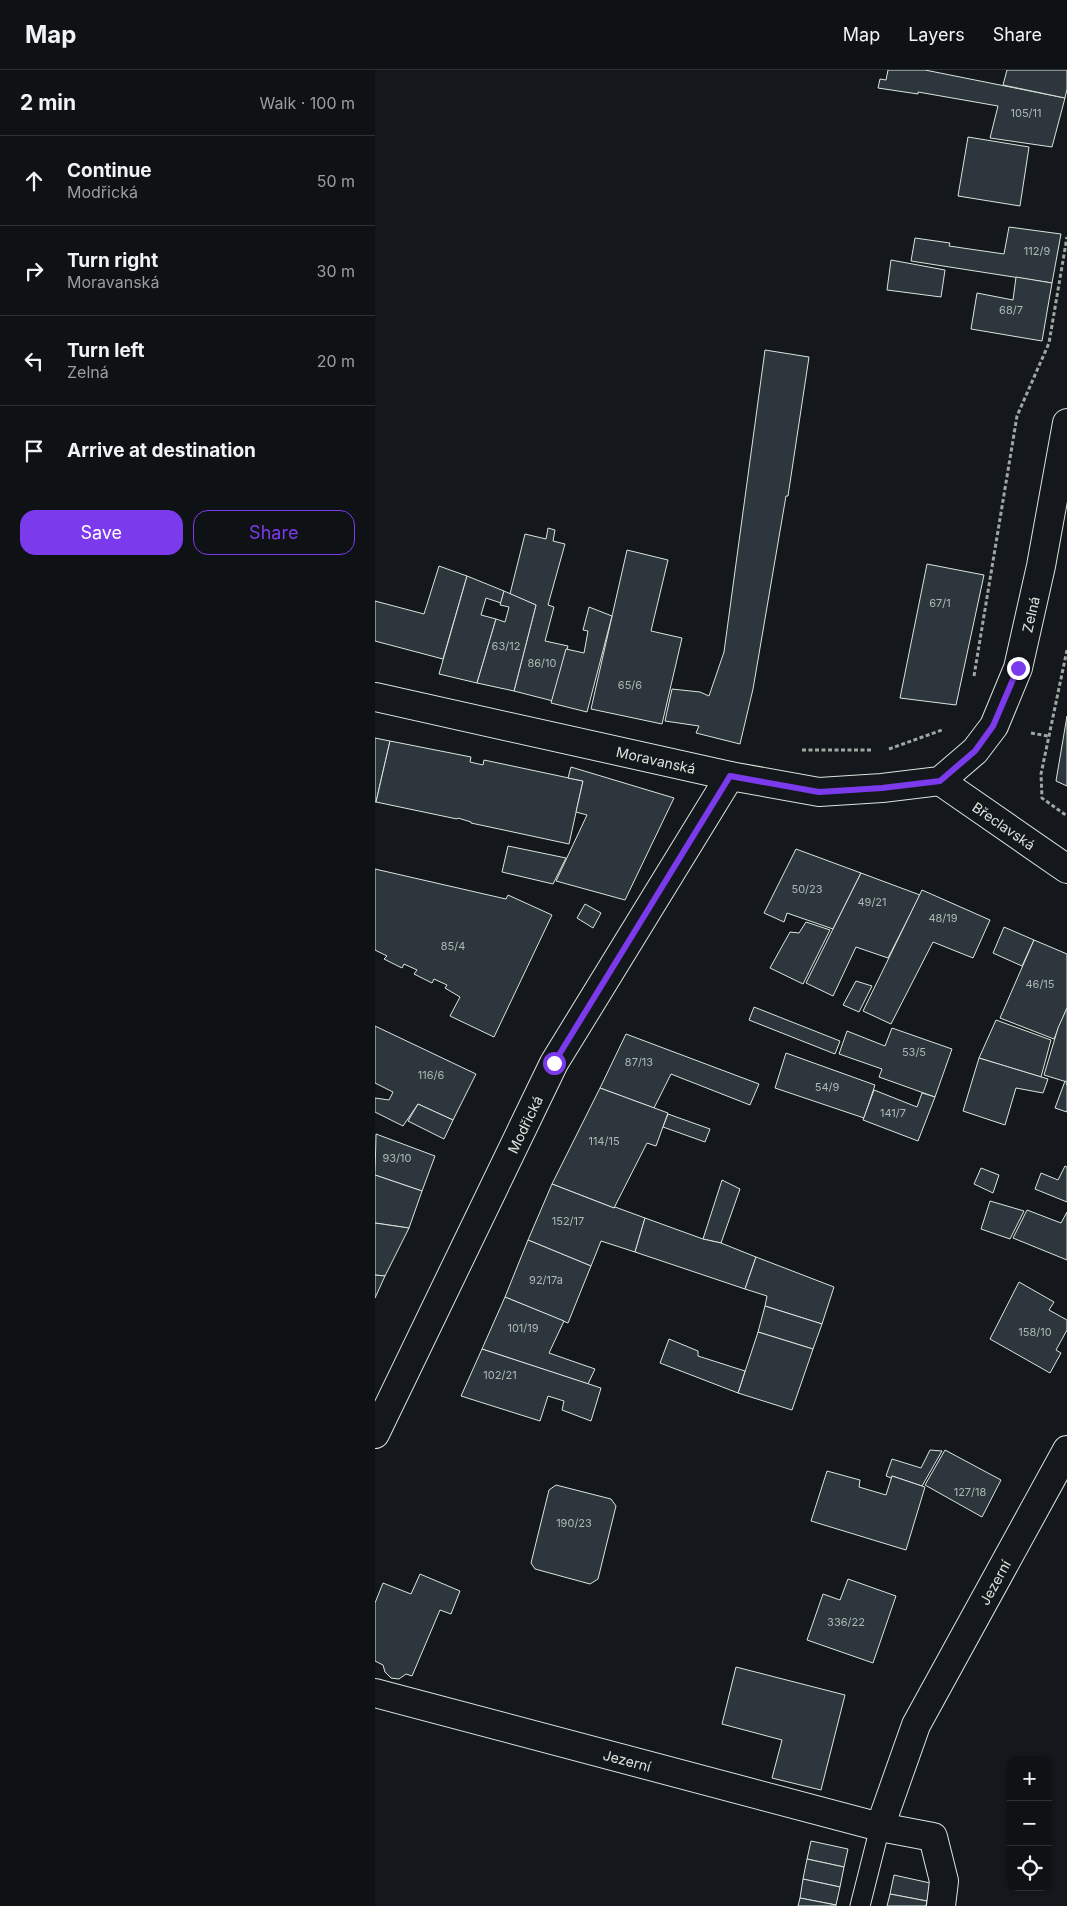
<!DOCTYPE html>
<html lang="en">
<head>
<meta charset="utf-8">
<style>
	:root { --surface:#0f1215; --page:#1d2022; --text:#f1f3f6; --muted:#9b9ea0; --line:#2f3234; --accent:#7c3aed }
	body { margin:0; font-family:Inter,sans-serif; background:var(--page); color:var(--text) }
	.controls { position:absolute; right:15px; bottom:15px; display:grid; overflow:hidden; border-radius:10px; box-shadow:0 1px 4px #0004 }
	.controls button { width:45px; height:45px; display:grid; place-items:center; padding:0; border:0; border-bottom:1px solid var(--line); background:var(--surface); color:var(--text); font:25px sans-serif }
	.stop { position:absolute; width:15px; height:15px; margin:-11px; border:4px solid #7c3aed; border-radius:50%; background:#fff }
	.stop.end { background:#7c3aed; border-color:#fff; box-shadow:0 1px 5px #0008 }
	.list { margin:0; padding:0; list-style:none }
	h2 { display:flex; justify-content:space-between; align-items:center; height:65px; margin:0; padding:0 20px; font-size:21px }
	h2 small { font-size:16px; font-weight:400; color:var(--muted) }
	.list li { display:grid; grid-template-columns:32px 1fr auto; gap:15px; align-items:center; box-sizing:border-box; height:90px; padding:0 20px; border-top:1px solid var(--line) }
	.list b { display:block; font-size:19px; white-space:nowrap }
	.list p { margin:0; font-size:16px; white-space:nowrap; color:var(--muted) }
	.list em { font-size:16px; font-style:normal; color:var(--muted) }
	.actions { display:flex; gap:10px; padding:15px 20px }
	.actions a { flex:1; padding:11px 0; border:1px solid var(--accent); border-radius:15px; text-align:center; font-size:18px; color:var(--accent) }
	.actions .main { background:var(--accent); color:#fff }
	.icon { flex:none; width:28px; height:28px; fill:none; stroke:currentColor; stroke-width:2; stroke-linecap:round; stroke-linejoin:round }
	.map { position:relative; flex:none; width:692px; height:1836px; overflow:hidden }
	header { display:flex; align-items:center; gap:30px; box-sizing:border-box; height:70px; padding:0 25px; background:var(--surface); border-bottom:1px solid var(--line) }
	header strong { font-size:24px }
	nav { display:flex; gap:28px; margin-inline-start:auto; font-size:18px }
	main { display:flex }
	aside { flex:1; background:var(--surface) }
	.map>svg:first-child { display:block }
</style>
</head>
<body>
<header>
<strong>Map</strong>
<nav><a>Map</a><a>Layers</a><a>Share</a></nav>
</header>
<main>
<aside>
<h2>2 min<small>Walk · 100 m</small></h2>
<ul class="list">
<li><svg class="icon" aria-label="ahead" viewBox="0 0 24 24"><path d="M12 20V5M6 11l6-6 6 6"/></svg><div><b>Continue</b><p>Modřická</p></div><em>50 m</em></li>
<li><svg class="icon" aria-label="right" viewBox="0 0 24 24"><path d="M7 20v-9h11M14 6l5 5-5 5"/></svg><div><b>Turn right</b><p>Moravanská</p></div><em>30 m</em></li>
<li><svg class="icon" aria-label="left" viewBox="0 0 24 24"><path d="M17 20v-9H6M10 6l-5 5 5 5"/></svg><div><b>Turn left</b><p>Zelná</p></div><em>20 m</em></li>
<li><svg class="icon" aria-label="arrive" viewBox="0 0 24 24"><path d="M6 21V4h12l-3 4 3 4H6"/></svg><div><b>Arrive at destination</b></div></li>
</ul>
<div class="actions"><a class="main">Save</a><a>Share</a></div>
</aside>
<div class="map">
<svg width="692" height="1836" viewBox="0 0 692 1836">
	<rect width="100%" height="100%" fill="#14181c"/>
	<g fill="#2c363c" stroke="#d8e6dc">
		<path d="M 513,0 L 550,0 L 690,28 L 677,77 L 615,68 L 623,36 L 543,22 L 543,24 L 503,18 L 505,9 L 511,10 Z"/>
		<path d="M 632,0 L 692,0 L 692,19 L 690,28 L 628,15 Z"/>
		<path d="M 593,67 L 654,77 L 645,136 L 583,126 Z"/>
		<path d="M 634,157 L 686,164 L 677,213 L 536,191 L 540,168 L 575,173 L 574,176 L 629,184 Z"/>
		<path d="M 516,190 L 570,200 L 566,227 L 512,220 Z"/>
		<path d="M 641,207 L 677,213 L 667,271 L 596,259 L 602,223 L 638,230 Z"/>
		<path d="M 390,280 L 434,287 L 413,426 L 411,426 L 378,619 L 365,674 L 321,663 L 324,656 L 290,651 L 297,619 L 325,622 L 334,626 L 349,582 Z"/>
		<path d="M 173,458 L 180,460 L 178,471 L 190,474 L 173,535 L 179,537 L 170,571 L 193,576 L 178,631 L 139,621 L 161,535 L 135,524 L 150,464 L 171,469 Z"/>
		<path d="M 252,480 L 293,490 L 276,561 L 307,568 L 287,654 L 216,639 Z"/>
		<path d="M 552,494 L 609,505 L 581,635 L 525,628 Z"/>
		<path d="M 64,496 L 92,506 L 68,589 L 0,571 L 0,531 L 49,544 Z"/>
		<path d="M 92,506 L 129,521 L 126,533 L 111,528 L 106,545 L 121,549 L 102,613 L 64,604 Z"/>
		<path d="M 129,521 L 161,535 L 139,621 L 102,613 L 121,549 L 130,552 L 134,537 L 125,535 Z"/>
		<path d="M 214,537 L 237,546 L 212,642 L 176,633 L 191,579 L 209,583 L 213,561 L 208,560 Z"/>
		<path d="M 692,646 L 692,716 L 681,711 Z"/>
		<path d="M 0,668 L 15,671 L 1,732 L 0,732 Z"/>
		<path d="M 15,671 L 96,687 L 95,692 L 108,695 L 109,690 L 208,711 L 194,774 L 96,753 L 96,752 L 83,748 L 82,749 L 1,732 Z"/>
		<path d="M 196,697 L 299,728 L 250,830 L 181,811 L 212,745 L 201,742 L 208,711 L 193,708 Z"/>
		<path d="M 133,776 L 191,788 L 178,814 L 127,802 Z"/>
		<path d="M 421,779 L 486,803 L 458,859 L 412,843 L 409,852 L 389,843 Z"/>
		<path d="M 0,799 L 131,829 L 133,825 L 177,845 L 119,967 L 75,946 L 85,927 L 70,918 L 72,915 L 59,909 L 57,913 L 39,904 L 42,900 L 29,894 L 27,898 L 9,889 L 12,886 L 0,880 Z"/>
		<path d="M 486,803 L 545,825 L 513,888 L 481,877 L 458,926 L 431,913 Z"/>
		<path d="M 547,820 L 615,850 L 598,888 L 558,872 L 516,954 L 488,941 Z"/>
		<path d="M 210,834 L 226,843 L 218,858 L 202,848 Z"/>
		<path d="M 431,852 L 455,860 L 428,914 L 395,898 L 415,862 L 424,863 Z"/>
		<path d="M 629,857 L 659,870 L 647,896 L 618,883 Z"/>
		<path d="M 659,870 L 692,884 L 692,938 L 679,969 L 625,948 Z"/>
		<path d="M 481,911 L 497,916 L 484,942 L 468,935 Z"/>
		<path d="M 379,937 L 465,971 L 460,984 L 374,950 Z"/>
		<path d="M 692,938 L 692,1012 L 669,1005 L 683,958 Z"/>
		<path d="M 621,950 L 676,970 L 666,1007 L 604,988 Z"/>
		<path d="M 0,956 L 101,1004 L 78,1050 L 43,1034 L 28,1056 L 0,1042 L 0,1028 L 14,1030 L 18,1022 L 0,1013 Z"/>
		<path d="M 517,958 L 577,979 L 560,1027 L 504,1007 L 507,999 L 464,984 L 472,961 L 510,976 Z"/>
		<path d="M 251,964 L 384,1014 L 375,1035 L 296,1004 L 279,1038 L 225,1018 Z"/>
		<path d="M 411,983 L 500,1015 L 489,1048 L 400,1018 Z"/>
		<path d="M 604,988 L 673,1009 L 668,1023 L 641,1018 L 630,1055 L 588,1041 Z"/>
		<path d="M 690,1011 L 692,1012 L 691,1014 L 692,1015 L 692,1042 L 680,1038 Z"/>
		<path d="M 225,1018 L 293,1043 L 281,1076 L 272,1073 L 239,1138 L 177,1114 Z"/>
		<path d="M 499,1020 L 542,1037 L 547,1023 L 560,1027 L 543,1071 L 488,1050 Z"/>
		<path d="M 43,1034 L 78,1050 L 69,1069 L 33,1051 Z"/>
		<path d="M 293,1044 L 335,1059 L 330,1072 L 288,1057 Z"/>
		<path d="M 1,1064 L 60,1086 L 47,1121 L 0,1105 Z"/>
		<path d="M 690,1096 L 692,1097 L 692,1132 L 660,1119 L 666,1103 L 683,1110 Z"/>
		<path d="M 606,1098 L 624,1105 L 618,1123 L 599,1114 Z"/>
		<path d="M 0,1105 L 47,1121 L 34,1158 L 0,1153 Z"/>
		<path d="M 347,1110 L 365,1119 L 346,1173 L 328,1169 Z"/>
		<path d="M 177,1114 L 239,1138 L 240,1137 L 270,1148 L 260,1182 L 226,1171 L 216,1196 L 153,1170 Z"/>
		<path d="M 615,1131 L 649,1141 L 635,1169 L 606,1159 Z"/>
		<path d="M 652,1140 L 686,1153 L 692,1142 L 692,1190 L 638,1168 Z"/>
		<path d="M 270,1148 L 328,1169 L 346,1173 L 381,1187 L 370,1219 L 260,1182 Z"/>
		<path d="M 0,1153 L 34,1158 L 10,1206 L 0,1205 Z"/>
		<path d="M 153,1170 L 216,1196 L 193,1253 L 130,1227 Z"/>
		<path d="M 381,1187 L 459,1217 L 447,1254 L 390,1236 L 392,1226 L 370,1219 Z"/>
		<path d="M 0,1205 L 10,1206 L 0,1228 Z"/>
		<path d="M 644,1212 L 679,1232 L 674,1240 L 692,1250 L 692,1260 L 681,1280 L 686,1283 L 675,1303 L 615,1269 Z"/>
		<path d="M 130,1227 L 189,1251 L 174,1283 L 220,1299 L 213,1314 L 107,1279 Z"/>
		<path d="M 390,1236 L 447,1254 L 438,1279 L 383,1262 Z"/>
		<path d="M 383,1262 L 438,1279 L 417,1340 L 363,1323 Z"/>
		<path d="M 294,1269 L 323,1281 L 323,1286 L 370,1301 L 363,1323 L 285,1293 Z"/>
		<path d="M 107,1279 L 226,1318 L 216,1351 L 187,1340 L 189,1331 L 173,1326 L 165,1351 L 86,1326 Z"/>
		<path d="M 555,1380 L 567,1381 L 547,1416 L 517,1406 L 516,1408 L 511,1406 L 517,1389 L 546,1398 Z"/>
		<path d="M 570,1380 L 626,1410 L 607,1447 L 550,1415 Z"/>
		<path d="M 452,1401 L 485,1410 L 484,1417 L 511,1425 L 517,1406 L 550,1417 L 531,1480 L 436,1451 Z"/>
		<path d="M 181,1415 L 236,1429 L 241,1436 L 223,1509 L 215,1514 L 160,1499 L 156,1493 L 174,1420 Z"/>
		<path d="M 45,1504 L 85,1521 L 76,1544 L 65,1540 L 37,1606 L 31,1604 L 24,1609 L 16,1608 L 10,1602 L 8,1595 L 0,1591 L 0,1533 L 8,1513 L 36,1524 Z"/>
		<path d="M 473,1509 L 521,1526 L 498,1593 L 432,1570 L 448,1524 L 465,1530 Z"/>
		<path d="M 361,1597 L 470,1625 L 446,1720 L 397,1708 L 407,1670 L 347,1654 Z"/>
		<path d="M 436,1771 L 473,1779 L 469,1797 L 432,1789 Z"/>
		<path d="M 432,1789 L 469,1797 L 465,1817 L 428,1809 Z"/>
		<path d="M 519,1805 L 555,1813 L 552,1831 L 515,1824 Z"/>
		<path d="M 428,1809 L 465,1817 L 461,1835 L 425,1828 Z"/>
		<path d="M 515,1824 L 552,1831 L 551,1836 L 512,1836 Z"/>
		<path d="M 425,1828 L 461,1835 L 461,1836 L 423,1836 Z"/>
	</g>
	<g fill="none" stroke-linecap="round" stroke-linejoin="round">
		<defs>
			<path id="lane" d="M 485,1836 L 505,1757"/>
			<g id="street">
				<path id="s1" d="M 565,711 L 692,799"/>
				<path id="s2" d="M 0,1623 L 505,1757 L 558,1767 L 569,1811 L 566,1836"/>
				<path id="s3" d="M 505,1757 L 541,1655 L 692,1380"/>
			</g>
			<g id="secondary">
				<path id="s4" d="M 0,627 L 355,706 L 444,722 L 507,718 L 565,711 L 600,681 L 619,656 L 643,598 L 666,496 L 692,353"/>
				<path id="s5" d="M 0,1364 L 179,993 L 355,706"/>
			</g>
		</defs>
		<use href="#lane" stroke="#d8e6dc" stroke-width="21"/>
		<use href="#street" stroke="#d8e6dc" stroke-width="30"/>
		<use href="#secondary" stroke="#d8e6dc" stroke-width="30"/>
		<g stroke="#9da8a2" stroke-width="3" stroke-dasharray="4 2.5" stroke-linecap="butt">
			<path d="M 692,580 L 666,704 L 667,728 L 692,746"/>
			<path d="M 599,606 L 642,346 L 674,273 L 692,167"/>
			<path d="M 656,663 L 673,666"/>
			<path d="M 514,679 L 567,660"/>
			<path d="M 427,680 L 498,680"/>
		</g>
		<use href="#lane" stroke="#14181c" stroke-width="19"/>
		<use href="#street" stroke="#14181c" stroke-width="28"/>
		<use href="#secondary" stroke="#14181c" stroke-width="28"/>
	</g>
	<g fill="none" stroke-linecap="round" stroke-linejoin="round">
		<path stroke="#7c3aed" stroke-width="6" d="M 179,993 L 355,706 L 444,722 L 507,718 L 565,711 L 600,681 L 618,656 L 643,598"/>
	</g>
	<g text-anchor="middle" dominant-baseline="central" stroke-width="4" stroke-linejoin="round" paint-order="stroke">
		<g font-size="11" fill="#adbab4">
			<text x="651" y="43">105/11</text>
			<text x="662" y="181">112/9</text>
			<text x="636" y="240">68/7</text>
			<text x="565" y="533">67/1</text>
			<text x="131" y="576">63/12</text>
			<text x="167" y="593">86/10</text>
			<text x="255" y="615">65/6</text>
			<text x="432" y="819">50/23</text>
			<text x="497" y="832">49/21</text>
			<text x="568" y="848">48/19</text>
			<text x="78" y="876">85/4</text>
			<text x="665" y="914">46/15</text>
			<text x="539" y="982">53/5</text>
			<text x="264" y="992">87/13</text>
			<text x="56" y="1005">116/6</text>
			<text x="452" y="1017">54/9</text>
			<text x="518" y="1043">141/7</text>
			<text x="229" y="1071">114/15</text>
			<text x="22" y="1088">93/10</text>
			<text x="193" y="1151">152/17</text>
			<text x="171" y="1210">92/17a</text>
			<text x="148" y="1258">101/19</text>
			<text x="660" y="1262">158/10</text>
			<text x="125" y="1305">102/21</text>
			<text x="595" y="1422">127/18</text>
			<text x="199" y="1453">190/23</text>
			<text x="471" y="1552">336/22</text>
		</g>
		<g font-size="14" fill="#d8e6dc" stroke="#14181c">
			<text stroke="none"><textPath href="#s4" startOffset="771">Zelná</textPath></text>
			<text stroke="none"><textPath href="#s4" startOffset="288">Moravanská</textPath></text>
			<text stroke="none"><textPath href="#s1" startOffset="78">Břeclavská</textPath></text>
			<text stroke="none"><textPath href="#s5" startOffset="344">Modřická</textPath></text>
			<text stroke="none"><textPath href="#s3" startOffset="271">Jezerní</textPath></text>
			<text stroke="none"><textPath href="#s2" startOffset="261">Jezerní</textPath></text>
		</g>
	</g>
</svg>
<div class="controls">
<button>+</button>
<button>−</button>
<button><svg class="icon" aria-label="locate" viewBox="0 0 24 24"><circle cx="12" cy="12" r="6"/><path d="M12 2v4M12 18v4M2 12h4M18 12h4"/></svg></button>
</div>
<div class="stop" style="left:179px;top:993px"></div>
<div class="stop end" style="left:643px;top:598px"></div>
</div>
</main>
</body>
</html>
